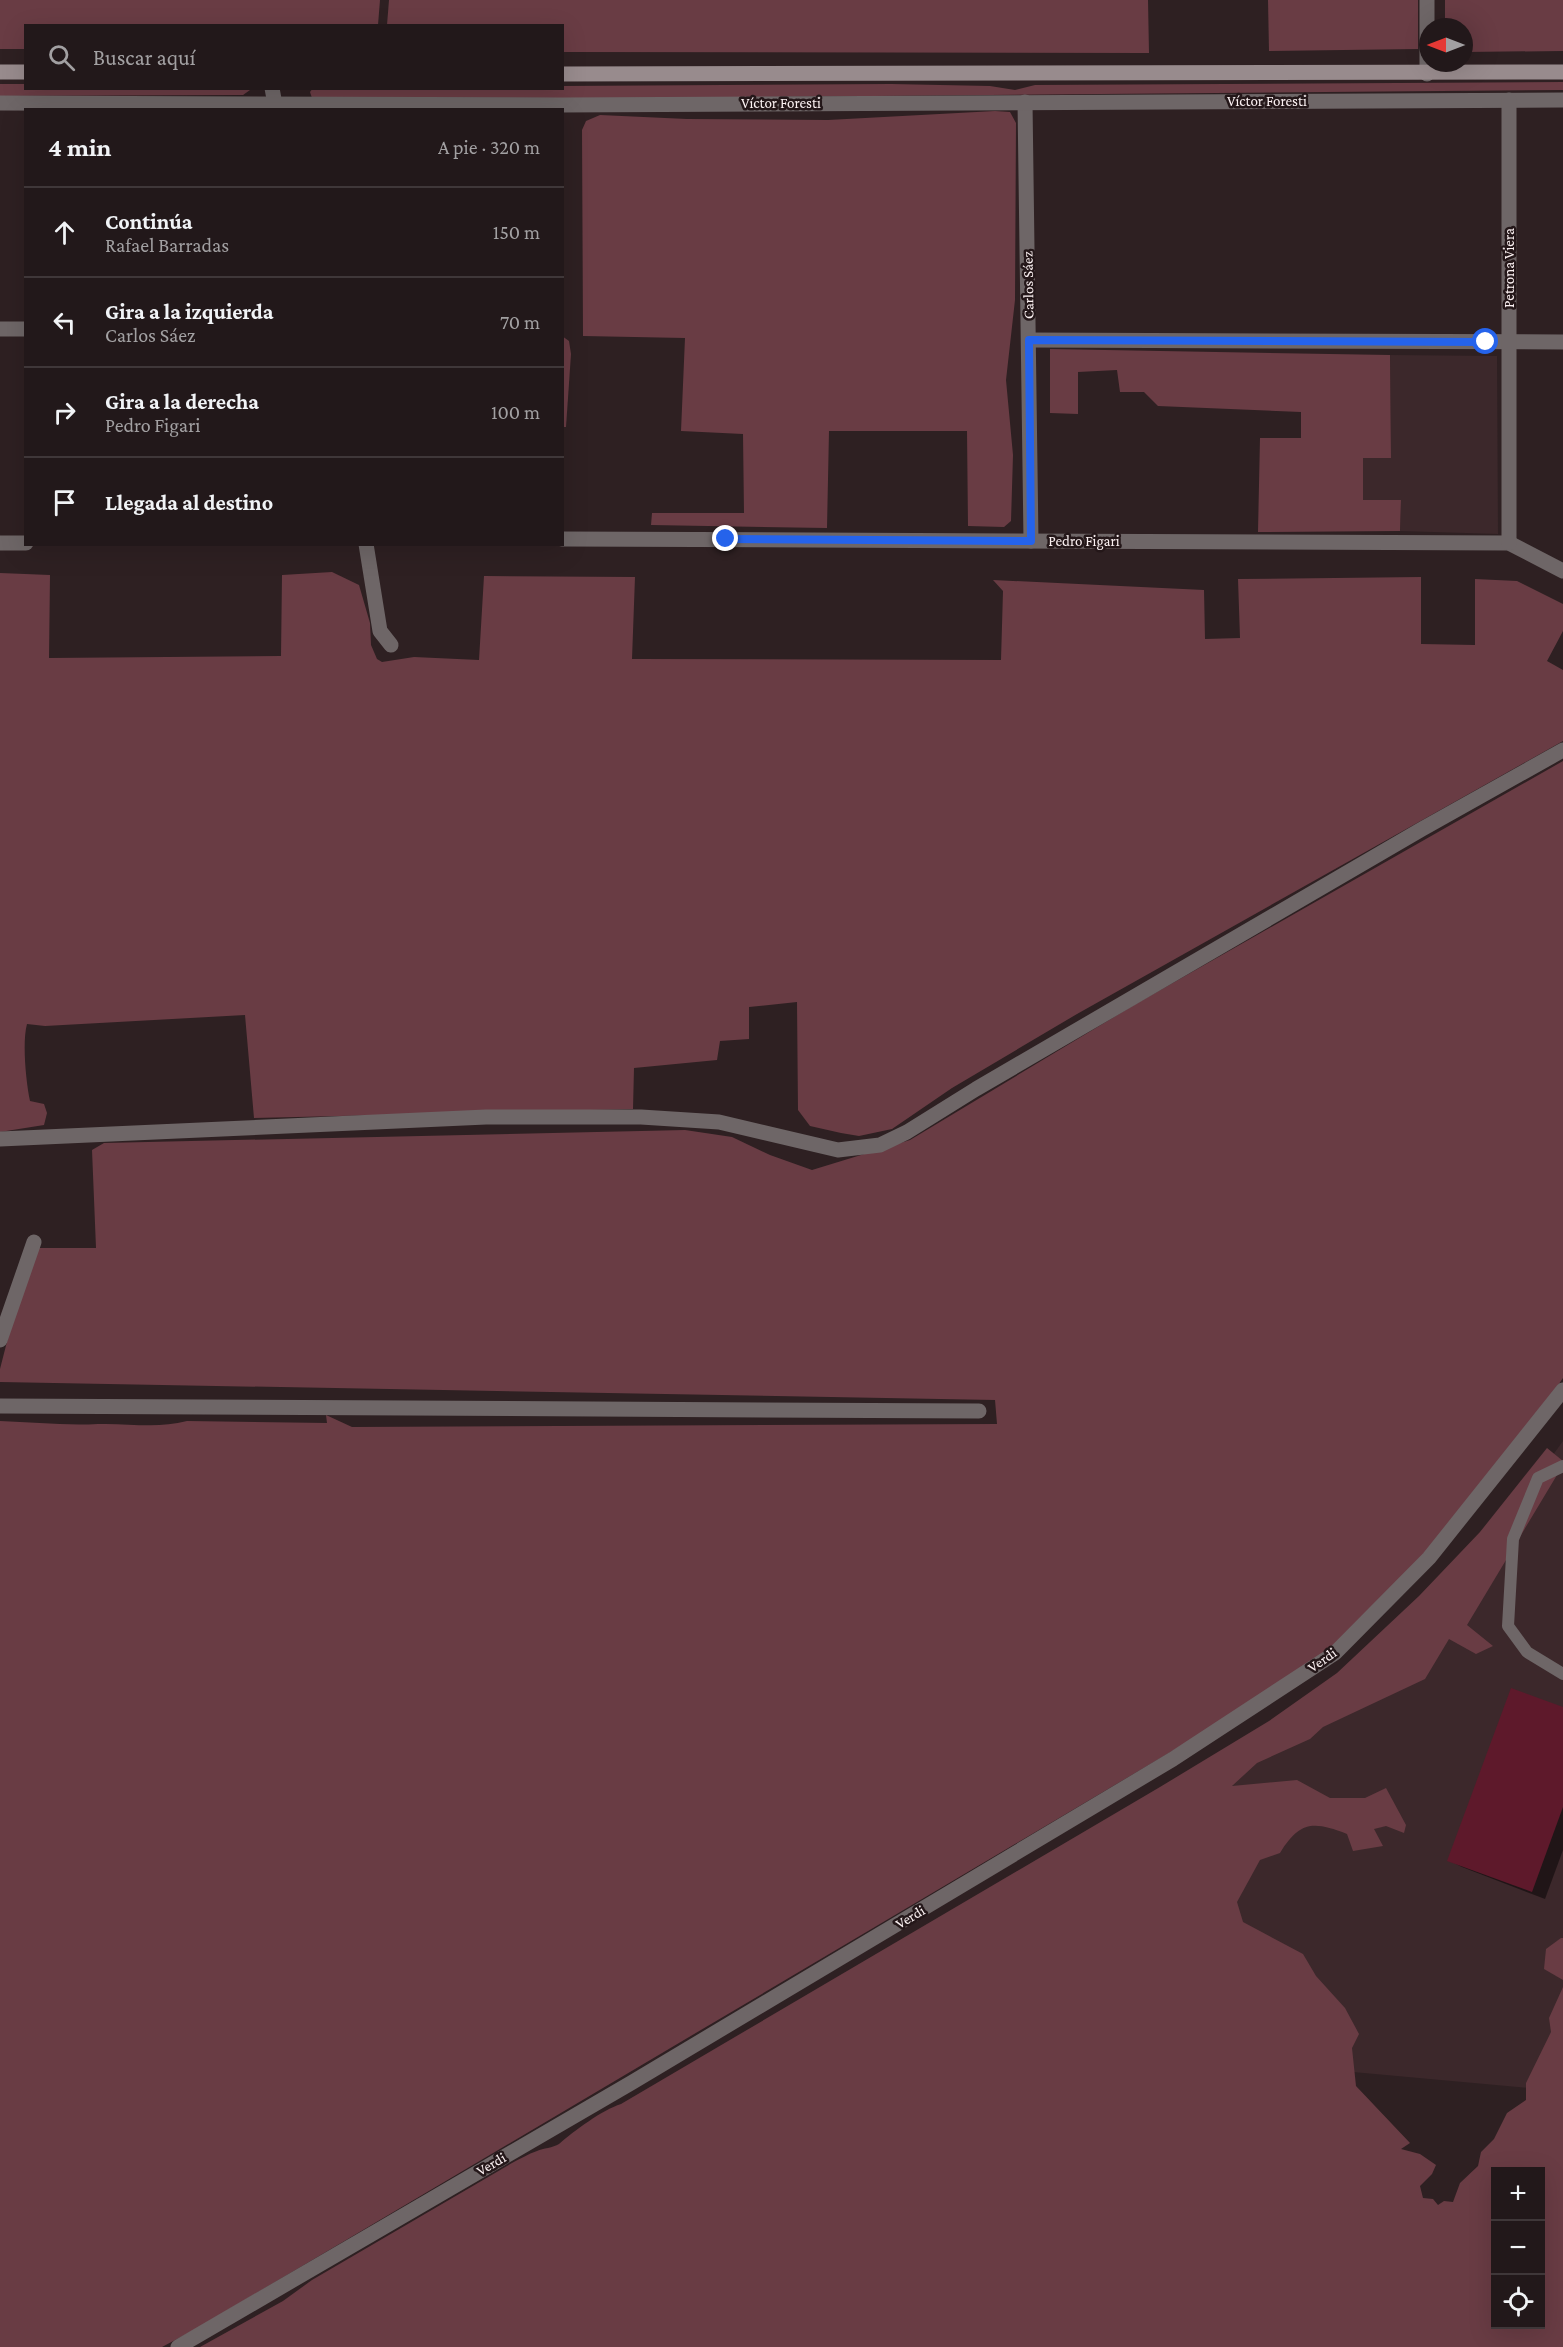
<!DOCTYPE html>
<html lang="es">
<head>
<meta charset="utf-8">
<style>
	:root { --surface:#22181a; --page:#2e2527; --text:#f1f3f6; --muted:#a2a0a2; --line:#3f3739 }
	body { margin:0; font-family:"Crimson Pro",serif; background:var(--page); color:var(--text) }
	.controls { position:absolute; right:18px; bottom:18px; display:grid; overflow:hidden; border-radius:0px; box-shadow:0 6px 24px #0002 }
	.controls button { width:54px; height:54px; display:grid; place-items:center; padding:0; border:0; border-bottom:2px solid var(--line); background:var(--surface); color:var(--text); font:30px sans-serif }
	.compass { position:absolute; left:1419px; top:18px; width:54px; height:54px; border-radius:50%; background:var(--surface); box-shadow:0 6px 24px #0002; rotate:270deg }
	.stop { position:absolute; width:18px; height:18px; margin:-14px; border:4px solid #2563eb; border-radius:50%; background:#fff }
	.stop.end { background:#2563eb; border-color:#fff; box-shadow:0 2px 6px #0008 }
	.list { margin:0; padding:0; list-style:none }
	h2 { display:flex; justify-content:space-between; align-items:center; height:78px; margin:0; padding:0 24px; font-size:26px }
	h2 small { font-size:20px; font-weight:400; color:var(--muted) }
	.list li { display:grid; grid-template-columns:39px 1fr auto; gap:18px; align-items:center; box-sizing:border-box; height:90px; padding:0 24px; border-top:2px solid var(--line) }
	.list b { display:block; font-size:22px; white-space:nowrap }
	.list p { margin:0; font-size:20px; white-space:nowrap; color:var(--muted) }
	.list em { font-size:20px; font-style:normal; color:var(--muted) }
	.icon { flex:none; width:33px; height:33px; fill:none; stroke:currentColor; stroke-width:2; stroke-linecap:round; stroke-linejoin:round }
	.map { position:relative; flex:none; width:1563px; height:2347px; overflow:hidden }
	.search { position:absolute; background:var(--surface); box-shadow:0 6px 24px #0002; left:24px; top:24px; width:540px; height:66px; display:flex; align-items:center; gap:15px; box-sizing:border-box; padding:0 21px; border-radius:0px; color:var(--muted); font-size:22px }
	.panel { position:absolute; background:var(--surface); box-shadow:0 6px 24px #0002; left:24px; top:108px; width:540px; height:438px; border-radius:0px }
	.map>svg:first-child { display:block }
</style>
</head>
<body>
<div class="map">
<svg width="1563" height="2347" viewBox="0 0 1563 2347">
	<rect width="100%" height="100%" fill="#2e2022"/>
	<g fill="#3c282b">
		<path d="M 1390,355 L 1497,356 L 1498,534 L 1400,531 L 1401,500 L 1363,501 L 1363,458 L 1391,458 Z"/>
		<path d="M 1563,1441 L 1563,2091 L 1342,2071 L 1147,1820 L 1430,1624 Z"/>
	</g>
	<g fill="#693c44" fill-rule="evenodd">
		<path d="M 0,0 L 380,0 L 378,25 L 26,26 L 25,49 L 0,49 Z"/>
		<path d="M 389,0 L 1148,0 L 1149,53 L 563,52 L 562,26 L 387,25 Z"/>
		<path d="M 1268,0 L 1418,0 L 1418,49 L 1269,51 Z"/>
		<path d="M 1445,0 L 1563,0 L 1563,51 L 1464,52 L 1464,27 L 1445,27 Z"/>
		<path d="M 1563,82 L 1563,90 L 313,101 L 310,92 L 313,88 L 562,88 L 563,86 L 891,84 L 990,86 L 1015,90 L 1035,85 Z"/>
		<path d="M 0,84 L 25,84 L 26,88 L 250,90 L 243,95 L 0,96 Z"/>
		<path d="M 995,111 L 1010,112 L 1016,123 L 1015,300 L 1006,380 L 1013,455 L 1011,521 L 1004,527 L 968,526 L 967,431 L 829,431 L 827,528 L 651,525 L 652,513 L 744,513 L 743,434 L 681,431 L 685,338 L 583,336 L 582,130 L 586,121 L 600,115 L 687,119 L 828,120 Z"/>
		<path d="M 562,336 L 569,341 L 571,354 L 566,427 L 562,427 Z"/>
		<path d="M 1050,349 L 1390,355 L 1391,458 L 1363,458 L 1363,500 L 1401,500 L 1400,531 L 1258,532 L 1260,438 L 1301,438 L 1301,412 L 1158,406 L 1144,392 L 1120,392 L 1117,370 L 1078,372 L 1078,414 L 1050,413 Z"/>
		<path d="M 332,572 L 359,585 L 370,623 L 371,645 L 377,659 L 382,662 L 414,657 L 479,660 L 484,576 L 635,577 L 632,659 L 1001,660 L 1003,591 L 993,580 L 1204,590 L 1205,639 L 1240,638 L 1238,579 L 1421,577 L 1421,644 L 1475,645 L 1475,579 L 1517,581 L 1563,604 L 1563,631 L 1547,661 L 1563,670 L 1563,741 L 1077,1014 L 952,1088 L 892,1129 L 859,1136 L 841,1133 L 810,1126 L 798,1110 L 797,1002 L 749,1007 L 749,1039 L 720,1041 L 717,1060 L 634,1068 L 633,1109 L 254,1118 L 245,1015 L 45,1026 L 27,1024 C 22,1042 26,1082 30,1101 L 44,1104 L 47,1113 L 44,1125 L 0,1132 L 0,573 L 50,575 L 49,658 L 281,656 L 282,575 Z"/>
		<path d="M 1563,761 L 1563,1378 L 1456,1533 L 1326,1660 L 194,2330 L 162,2347 L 0,2347 L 0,1421 C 33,1422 66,1426 98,1424 C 129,1423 157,1429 187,1421 L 327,1423 L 326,1415 L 352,1427 L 997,1424 L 995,1400 L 0,1382 L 0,1369 L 31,1248 L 96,1248 L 92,1150 L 104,1143 L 685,1130 L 732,1137 L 770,1155 L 812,1170 L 910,1140 L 1134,1005 Z"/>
		<path d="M 1547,1448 L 1563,1461 L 1563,1465 L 1467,1625 L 1493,1646 L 1476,1654 L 1449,1639 L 1425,1679 L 1323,1727 L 1310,1739 L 1257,1763 L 1232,1786 L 1297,1780 L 1330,1798 L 1365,1798 L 1386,1788 L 1406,1825 L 1404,1833 L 1386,1826 L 1374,1829 L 1383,1846 L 1353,1851 L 1347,1834 C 1313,1821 1300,1821 1280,1853 L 1260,1860 L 1237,1902 L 1243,1922 L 1303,1954 L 1316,1976 L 1345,2008 L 1359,2034 L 1352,2048 L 1356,2086 L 1410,2143 L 1401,2149 L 1420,2154 L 1436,2165 L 1432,2174 L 1420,2186 L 1423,2198 L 1433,2199 L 1438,2205 L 1444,2201 L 1453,2202 L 1460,2183 L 1478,2166 L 1481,2152 L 1494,2139 L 1507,2113 L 1526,2100 L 1526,2083 L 1551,2032 L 1549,2018 L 1563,1987 L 1563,2347 L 200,2347 L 283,2301 L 312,2280 L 512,2163 C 520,2159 528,2154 537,2151 C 543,2148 553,2148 559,2144 C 574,2131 602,2110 621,2104 L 1160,1787 L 1269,1721 L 1337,1673 L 1419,1596 L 1480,1532 ZM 1496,2172 L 1540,2172 L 1540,2324 L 1496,2324 Z"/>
		<path d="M 1561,1938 L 1563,1938 L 1563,1980 L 1544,1969 L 1546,1949 Z"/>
	</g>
	<path fill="#0007" d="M 1563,1709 L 1563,1850 L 1545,1899 L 1462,1867 L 1448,1860 Z"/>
	<path fill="#5e192b" d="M 1511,1688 L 1563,1707 L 1563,1807 L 1532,1892 L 1447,1861 Z"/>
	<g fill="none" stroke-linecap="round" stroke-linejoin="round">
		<path stroke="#6e6667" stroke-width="12" d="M 1563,1466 L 1538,1478 L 1513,1539 L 1508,1626 L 1527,1652 L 1563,1674"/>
		<g stroke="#6e6667" stroke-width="15">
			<path d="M 1427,74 L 1427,0"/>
			<path d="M 272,88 L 276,110"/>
			<path d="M 1025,102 L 1031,541"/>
			<path d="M 0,103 L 560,105 L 1563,100"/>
			<path d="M 0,329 L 26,329"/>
			<path d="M 1029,340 L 1563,342"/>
			<path d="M 562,539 L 1509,543 L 1563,571"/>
			<path d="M 0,543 L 26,543"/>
			<path d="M 1509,543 L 1509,100"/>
			<path d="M 366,544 L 380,631 L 391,645"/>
			<path d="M 0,1139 L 486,1117 L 641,1117 L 719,1122 L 838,1150 L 880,1145 L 907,1132 L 976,1089 L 1422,829 L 1563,750"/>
			<path d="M 0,1340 L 34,1242"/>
			<path d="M 0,1406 L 979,1411"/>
			<path d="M 178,2347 L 631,2083 L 1173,1759 L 1335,1653 L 1429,1558 L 1563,1390"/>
		</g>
		<g stroke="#988b8d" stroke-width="15">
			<path d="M 0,72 L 26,72"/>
			<path d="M 562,74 L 1563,72"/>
		</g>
	</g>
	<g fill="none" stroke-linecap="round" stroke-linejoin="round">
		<path stroke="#2563eb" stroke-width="8" d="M 726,539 L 1031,541 L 1029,340 L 1486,342"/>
	</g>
	<g text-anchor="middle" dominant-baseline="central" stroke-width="5" stroke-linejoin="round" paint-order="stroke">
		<g font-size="15" fill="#fbf1f2" stroke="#241719">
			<text x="1267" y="101">Víctor Foresti</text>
			<text x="781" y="103">Víctor Foresti</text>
			<text transform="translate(1509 268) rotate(-90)">Petrona Viera</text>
			<text transform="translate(1028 285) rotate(-91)">Carlos Sáez</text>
			<text x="1084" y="541">Pedro Figari</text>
			<text transform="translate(1322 1660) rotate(-35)">Verdi</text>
			<text transform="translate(910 1917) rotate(-31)">Verdi</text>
			<text transform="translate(491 2164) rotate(-30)">Verdi</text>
		</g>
	</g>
</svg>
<div class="controls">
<button>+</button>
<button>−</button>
<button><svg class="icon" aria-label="locate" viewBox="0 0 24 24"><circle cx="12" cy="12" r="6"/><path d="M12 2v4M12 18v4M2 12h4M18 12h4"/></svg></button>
</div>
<svg class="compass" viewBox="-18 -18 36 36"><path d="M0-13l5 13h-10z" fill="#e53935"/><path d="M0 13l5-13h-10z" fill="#a2a0a2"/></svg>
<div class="stop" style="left:1486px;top:342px"></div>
<div class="stop end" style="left:726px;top:539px"></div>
<div class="search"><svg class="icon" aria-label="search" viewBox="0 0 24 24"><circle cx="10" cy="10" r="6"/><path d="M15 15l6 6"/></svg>Buscar aquí</div>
<section class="panel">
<h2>4 min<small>A pie · 320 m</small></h2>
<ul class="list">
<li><svg class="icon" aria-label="ahead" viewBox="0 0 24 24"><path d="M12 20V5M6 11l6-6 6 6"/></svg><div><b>Continúa</b><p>Rafael Barradas</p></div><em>150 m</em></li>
<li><svg class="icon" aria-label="left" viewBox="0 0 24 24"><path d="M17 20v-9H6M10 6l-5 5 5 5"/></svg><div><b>Gira a la izquierda</b><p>Carlos Sáez</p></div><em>70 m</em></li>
<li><svg class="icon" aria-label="right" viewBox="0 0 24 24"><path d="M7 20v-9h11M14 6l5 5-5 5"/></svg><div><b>Gira a la derecha</b><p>Pedro Figari</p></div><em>100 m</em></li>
<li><svg class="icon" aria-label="arrive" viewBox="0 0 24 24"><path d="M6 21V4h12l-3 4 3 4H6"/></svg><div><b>Llegada al destino</b></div></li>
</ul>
</section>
</div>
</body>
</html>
